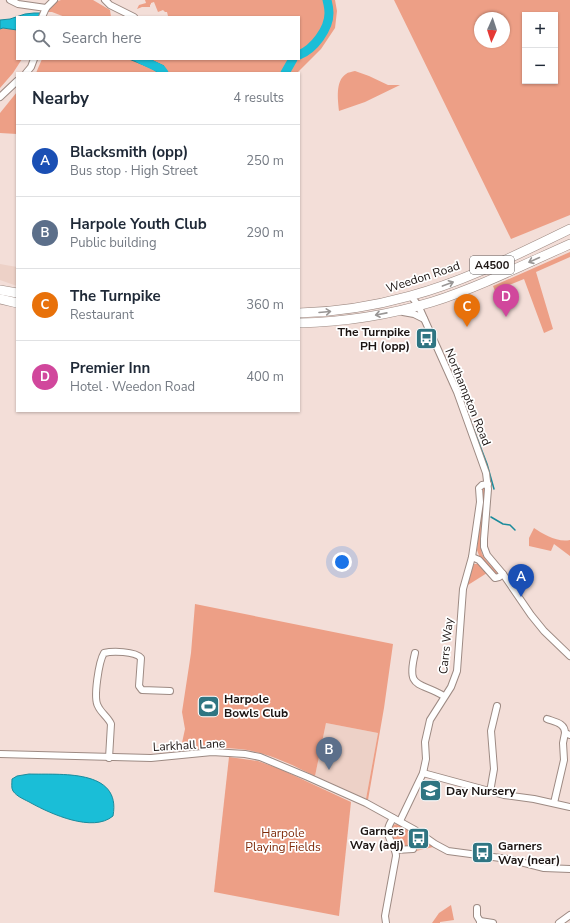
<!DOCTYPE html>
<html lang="en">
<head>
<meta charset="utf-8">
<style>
	:root { --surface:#fff; --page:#f2f2f3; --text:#1f2937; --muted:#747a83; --line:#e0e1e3; --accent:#ea580c }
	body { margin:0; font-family:"Nunito Sans",sans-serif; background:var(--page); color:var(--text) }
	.controls { position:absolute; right:12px; top:12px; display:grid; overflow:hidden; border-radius:0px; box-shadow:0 1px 3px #0004 }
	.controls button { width:36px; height:36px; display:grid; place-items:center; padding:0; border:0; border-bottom:1px solid var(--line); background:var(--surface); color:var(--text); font:20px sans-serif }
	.compass { position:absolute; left:474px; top:12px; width:36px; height:36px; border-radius:50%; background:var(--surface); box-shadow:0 1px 3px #0004; rotate:183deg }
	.you { position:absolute; left:342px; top:562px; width:14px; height:14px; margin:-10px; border:3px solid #fff; border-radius:50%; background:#1a73e8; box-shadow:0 0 0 6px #1a73e833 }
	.badge { display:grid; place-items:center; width:26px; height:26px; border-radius:50%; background:var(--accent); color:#fff; font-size:13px; font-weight:700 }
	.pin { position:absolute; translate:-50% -33px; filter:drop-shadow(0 1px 2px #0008) }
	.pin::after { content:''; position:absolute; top:21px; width:14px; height:12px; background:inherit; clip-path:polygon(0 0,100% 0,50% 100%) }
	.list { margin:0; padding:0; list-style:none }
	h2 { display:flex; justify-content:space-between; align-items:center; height:52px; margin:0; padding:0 16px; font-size:17px }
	h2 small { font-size:13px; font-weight:400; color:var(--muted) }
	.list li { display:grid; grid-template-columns:26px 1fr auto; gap:12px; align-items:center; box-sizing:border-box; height:72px; padding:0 16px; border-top:1px solid var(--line) }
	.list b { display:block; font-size:15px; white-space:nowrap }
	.list p { margin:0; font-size:13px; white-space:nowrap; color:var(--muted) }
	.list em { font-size:13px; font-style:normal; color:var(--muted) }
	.icon { flex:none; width:22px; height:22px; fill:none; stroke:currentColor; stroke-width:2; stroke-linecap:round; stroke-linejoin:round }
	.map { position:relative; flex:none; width:570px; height:923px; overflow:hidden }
	.search { position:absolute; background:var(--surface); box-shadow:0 1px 3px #0004; left:16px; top:16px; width:284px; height:44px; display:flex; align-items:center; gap:10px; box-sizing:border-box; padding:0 14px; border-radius:0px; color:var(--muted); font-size:15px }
	.panel { position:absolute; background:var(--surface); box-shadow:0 1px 3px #0004; left:16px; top:72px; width:284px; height:340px; border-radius:0px }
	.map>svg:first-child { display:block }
</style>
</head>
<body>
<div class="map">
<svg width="570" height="923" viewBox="0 0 570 923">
	<rect width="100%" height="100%" fill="#f3ded8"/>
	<g fill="#edd1c7">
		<path d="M 0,264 L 17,267 L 17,286 L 0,280 Z"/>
		<path d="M 326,723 L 378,733 L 366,799 L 315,776 Z"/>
	</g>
	<g fill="#ed9f86" fill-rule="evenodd">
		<path d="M 61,0 L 93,0 L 110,10 L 111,17 L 65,17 L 52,12 L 46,12 L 55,2 Z"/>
		<path d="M 145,0 L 335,0 L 337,11 L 335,28 L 321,49 L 297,73 L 164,73 L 161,69 L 164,66 L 149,59 L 299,59 L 299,17 L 167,17 L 168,16 L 167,12 L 165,12 L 163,10 L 158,12 L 154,2 L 151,3 L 151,4 L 150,5 L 150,7 L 142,7 L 137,9 L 139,5 L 146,3 Z"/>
		<path d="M 394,0 L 570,0 L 570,215 L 511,239 ZM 525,15 L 555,15 L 555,81 L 525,81 ZM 480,18 L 504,18 L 504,42 L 480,42 Z"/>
		<path d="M 3,28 L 17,30 L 17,59 L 22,59 L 13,73 L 0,88 L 0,29 Z"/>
		<path d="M 42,59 L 129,59 L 151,68 L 159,73 L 36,73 Z"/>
		<path d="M 355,71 L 369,76 L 388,85 L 400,85 L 365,102 L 339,111 C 338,100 335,81 346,74 C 348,72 352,72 355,71 Z"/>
		<path d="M 17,92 L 17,134 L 0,133 L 0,113 Z"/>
		<path d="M 570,252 L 570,257 L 536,272 L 553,329 L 544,333 L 524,279 L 495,291 L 493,286 Z"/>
		<path d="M 484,487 L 485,487 C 485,500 479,545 482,554 C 486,561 493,568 499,573 L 497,576 L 480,558 L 477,550 L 482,489 Z"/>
		<path d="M 534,528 C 543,534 558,543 570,540 L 570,556 L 554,544 L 551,551 L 529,546 L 529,538 Z"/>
		<path d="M 474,564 L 478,564 L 487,573 L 468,585 L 468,578 Z"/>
		<path d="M 195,604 L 393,644 L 384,708 L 368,800 L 366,799 L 378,733 L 326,723 L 315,776 C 298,768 281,759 263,754 C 240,746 204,747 180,752 L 185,729 L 182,712 L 191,653 Z"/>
		<path d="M 229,757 L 258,761 L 280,769 L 351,802 L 339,916 L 214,892 Z"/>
		<path d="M 397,824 L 402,825 L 442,851 L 433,847 L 416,851 L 414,847 C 410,847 405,847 401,846 C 393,844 388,832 393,825 Z"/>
		<path d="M 451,905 L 454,920 L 440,922 L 440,923 L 432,923 L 439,913 Z"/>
	</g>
	<g fill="#1abed7" stroke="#1b8b9c">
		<path d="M 34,13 L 41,13 L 40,17 L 17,17 L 17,30 L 3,28 L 0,29 L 0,20 L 10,19 L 25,14 Z"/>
		<path d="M 129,59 L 149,59 L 164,66 L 159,73 L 151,68 Z"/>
		<path d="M 29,774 C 59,775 122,768 113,816 C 93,833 51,814 31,803 C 26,800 17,797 13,791 C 11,788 12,783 12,779 L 17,776 Z"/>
	</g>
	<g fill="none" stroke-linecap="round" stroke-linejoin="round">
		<g stroke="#1b8b9c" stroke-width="1.5">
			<path d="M 464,404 L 487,464 L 494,489"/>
			<path d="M 491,517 L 503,524 L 510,525 L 515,530"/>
		</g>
		<g stroke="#1abed7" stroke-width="9">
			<path d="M 299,55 C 314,49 329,29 329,13 C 329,9 328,4 327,0"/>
			<path d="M 140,59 L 161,69 L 164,73"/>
			<path d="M 285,73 L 293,59"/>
		</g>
		<defs>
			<g id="minor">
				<path d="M 10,0 L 18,4 L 46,8"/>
				<path d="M 105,0 L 110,5 L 134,17"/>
				<path d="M 42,17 L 46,8 L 54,0"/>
				<path d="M 26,73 L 31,67 L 34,59"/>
				<path d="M 0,97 L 17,81"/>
				<path d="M 411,296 L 418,305 L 457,392 L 486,473 L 488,489 L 484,539 L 484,547 L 487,555 L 503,574 L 531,615 L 544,631 L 570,656"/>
				<path d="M 403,312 L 414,314 L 424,319"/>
				<path d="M 472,557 L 479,560 L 495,578 L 499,577 L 503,574"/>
				<path d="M 415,653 C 406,690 419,681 444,696"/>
				<path d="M 547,719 C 555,722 565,723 565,733 L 570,735"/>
				<path d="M 0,754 L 151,758 L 212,752 L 245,754 L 260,757 L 308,777 L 366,803 L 415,830 L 435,844 L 448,851 L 508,859 L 544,868 L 570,869"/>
				<path d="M 109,758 L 111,724 C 108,717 101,713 98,706 C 93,698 99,661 104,653 C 112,651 135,651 141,658 L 139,686 L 142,690 L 170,691"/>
				<path d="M 423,773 L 504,795 L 534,799 L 570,807"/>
				<path d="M 490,792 L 494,769 L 491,731 L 497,706"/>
				<path d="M 554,803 L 564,760 L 563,743 L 565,733"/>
				<path d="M 400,821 L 423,773 L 426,759 L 425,742 L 430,720 L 451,687 L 457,671 L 463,589 L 472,557 L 480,502 L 479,488 L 482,485 L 488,484"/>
				<path d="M 396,850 L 413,849"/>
				<path d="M 477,908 L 477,916 L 480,921 L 480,923"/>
				<path d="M 480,921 L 493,923"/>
				<path d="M 386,923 L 385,916 L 396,856 C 396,846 386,838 388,830 C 388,826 391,822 393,818"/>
				<path d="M 559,923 L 570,915"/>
			</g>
			<g id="highway">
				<path d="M 0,290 L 17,293"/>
				<path d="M 0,299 L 17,303"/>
				<path d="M 299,313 C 337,312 374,306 410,296 C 466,281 518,254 570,229"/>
				<path d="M 299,323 C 344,322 389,315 432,302 C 479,287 525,264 570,244"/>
			</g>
		</defs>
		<use href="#minor" stroke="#9d8a83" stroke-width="8"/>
		<use href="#highway" stroke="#9d8a83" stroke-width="10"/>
		<use href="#minor" stroke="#fff" stroke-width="6"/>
		<use href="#highway" stroke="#fff" stroke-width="9"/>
	</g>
	<defs><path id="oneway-shaft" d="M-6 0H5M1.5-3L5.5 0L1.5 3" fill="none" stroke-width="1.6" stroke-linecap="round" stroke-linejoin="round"/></defs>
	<g stroke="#999695">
		<use href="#oneway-shaft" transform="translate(534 260) rotate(156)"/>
		<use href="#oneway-shaft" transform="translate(448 284) rotate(-20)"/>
		<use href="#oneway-shaft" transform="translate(325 312) rotate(-5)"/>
		<use href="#oneway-shaft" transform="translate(381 314) rotate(169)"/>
	</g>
	<defs>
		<symbol id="bus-square" viewBox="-11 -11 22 22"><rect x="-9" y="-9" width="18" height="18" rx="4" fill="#2f7582" stroke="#fff"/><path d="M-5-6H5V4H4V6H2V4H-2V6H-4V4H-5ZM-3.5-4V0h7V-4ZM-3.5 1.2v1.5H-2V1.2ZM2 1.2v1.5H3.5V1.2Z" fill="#fff"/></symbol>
		<symbol id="stadium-square" viewBox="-11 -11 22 22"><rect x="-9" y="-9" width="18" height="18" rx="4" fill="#2f7582" stroke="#fff"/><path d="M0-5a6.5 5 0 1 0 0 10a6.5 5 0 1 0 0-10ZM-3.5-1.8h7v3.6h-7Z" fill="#fff"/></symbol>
		<symbol id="school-square" viewBox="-11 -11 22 22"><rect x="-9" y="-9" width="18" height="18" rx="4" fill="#2f7582" stroke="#fff"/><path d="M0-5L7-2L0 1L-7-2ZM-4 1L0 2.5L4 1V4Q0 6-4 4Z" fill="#fff"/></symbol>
	</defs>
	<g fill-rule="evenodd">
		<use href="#bus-square" x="414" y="326" width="25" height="25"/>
		<use href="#stadium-square" x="196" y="694" width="25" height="25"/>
		<use href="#school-square" x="418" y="778" width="25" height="25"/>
		<use href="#bus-square" x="406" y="826" width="25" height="25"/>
		<use href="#bus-square" x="470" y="840" width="25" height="25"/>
	</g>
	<g text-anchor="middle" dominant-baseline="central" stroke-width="3.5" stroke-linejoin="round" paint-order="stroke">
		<rect fill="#fff" stroke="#605b5a" stroke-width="1" x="470" y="256" width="44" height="18" rx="3"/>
		<g font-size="11" font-weight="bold" fill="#1c1513">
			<text x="492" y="265">A4500</text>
		</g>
		<g font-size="12" fill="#1c1513" stroke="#fff">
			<text transform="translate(423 277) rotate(-18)">Weedon Road</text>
			<text transform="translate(468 397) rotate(68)">Northampton Road</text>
			<text transform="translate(446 646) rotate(-84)">Carrs Way</text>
			<text transform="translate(189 745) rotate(-3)">Larkhall Lane</text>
		</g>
		<g font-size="12" font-weight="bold" fill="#1c1513" stroke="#fff" text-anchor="start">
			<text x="410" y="332" text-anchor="end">The Turnpike<tspan x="410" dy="14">PH (opp)</tspan></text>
			<text x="224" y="699">Harpole<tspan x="224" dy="14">Bowls Club</tspan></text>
			<text x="446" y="791">Day Nursery</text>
			<text x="404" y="831" text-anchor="end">Garners<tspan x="404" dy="14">Way (adj)</tspan></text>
			<text x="498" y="846">Garners<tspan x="498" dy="14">Way (near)</tspan></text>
		</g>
		<g font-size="12" fill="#7f2b0a" stroke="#fff">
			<text x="283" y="833">Harpole<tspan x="283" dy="14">Playing Fields</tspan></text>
		</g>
	</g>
</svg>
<div class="controls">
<button>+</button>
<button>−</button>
</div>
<svg class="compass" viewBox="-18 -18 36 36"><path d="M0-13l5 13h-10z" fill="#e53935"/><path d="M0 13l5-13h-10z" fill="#747a83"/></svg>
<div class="you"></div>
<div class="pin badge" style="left:521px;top:597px;background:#1a4fb4">A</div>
<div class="pin badge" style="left:329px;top:770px;background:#5c6f8a">B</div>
<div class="pin badge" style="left:467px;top:327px;background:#e8710a">C</div>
<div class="pin badge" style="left:506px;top:317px;background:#d1479c">D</div>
<div class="search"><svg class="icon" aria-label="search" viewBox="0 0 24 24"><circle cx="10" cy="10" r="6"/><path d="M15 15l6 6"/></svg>Search here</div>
<section class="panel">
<h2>Nearby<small>4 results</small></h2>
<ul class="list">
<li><span class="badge" style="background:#1a4fb4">A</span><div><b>Blacksmith (opp)</b><p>Bus stop · High Street</p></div><em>250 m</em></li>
<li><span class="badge" style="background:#5c6f8a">B</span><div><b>Harpole Youth Club</b><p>Public building</p></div><em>290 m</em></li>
<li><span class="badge" style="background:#e8710a">C</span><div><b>The Turnpike</b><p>Restaurant</p></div><em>360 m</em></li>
<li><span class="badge" style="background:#d1479c">D</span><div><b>Premier Inn</b><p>Hotel · Weedon Road</p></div><em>400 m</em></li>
</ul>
</section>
</div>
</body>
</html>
